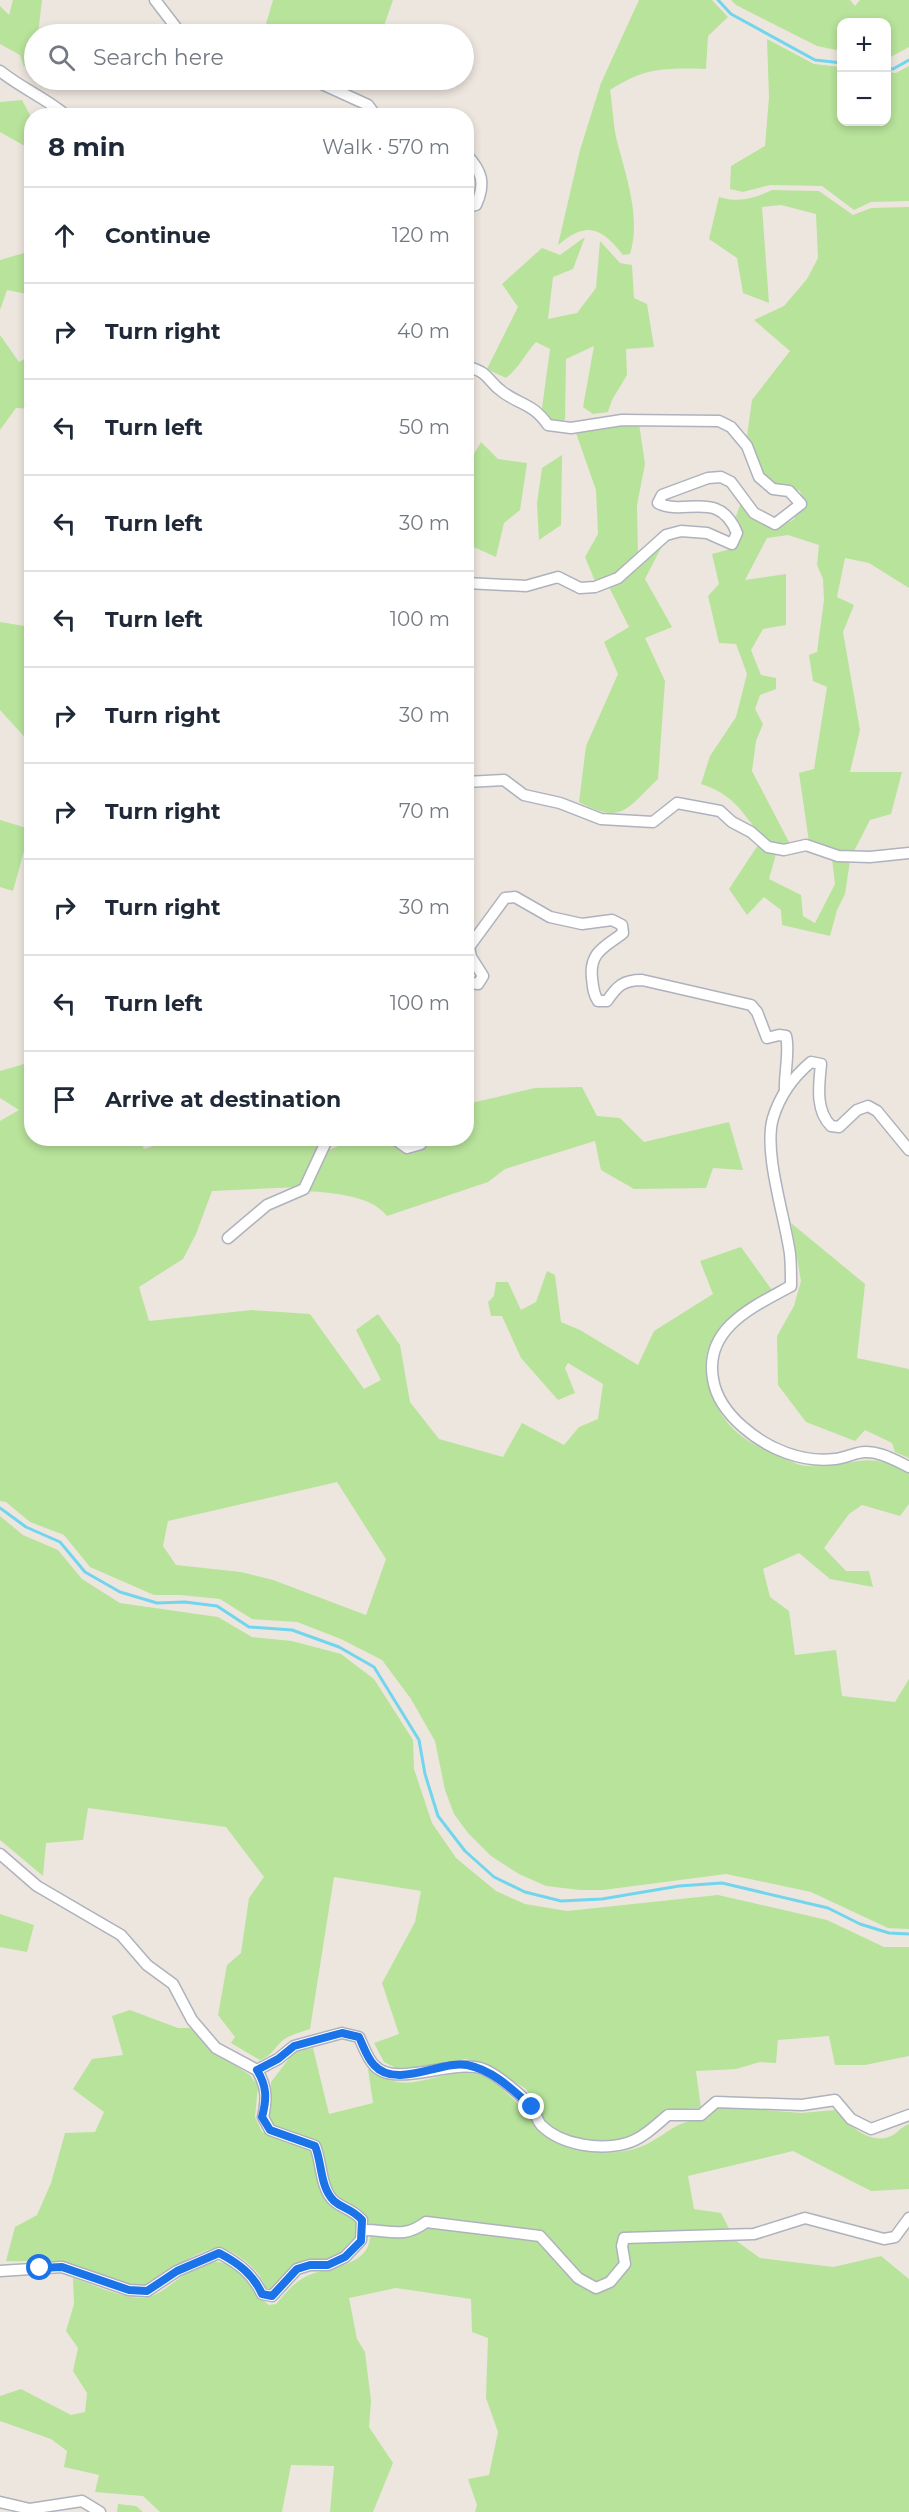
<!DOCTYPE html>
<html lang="en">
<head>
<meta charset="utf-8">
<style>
	:root { --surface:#fff; --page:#f6f6f7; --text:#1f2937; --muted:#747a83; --line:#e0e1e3 }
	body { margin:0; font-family:Montserrat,sans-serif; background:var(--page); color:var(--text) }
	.controls { position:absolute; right:18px; top:18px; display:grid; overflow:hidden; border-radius:12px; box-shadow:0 3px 9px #0003 }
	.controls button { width:54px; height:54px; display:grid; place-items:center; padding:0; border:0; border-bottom:2px solid var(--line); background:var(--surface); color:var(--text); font:30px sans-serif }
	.stop { position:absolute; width:18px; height:18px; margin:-14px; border:4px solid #1a73e8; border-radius:50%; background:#fff }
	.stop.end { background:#1a73e8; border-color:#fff; box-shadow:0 2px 6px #0008 }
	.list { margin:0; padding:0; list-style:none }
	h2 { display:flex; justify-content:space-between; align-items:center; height:78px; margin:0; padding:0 24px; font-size:26px }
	h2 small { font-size:20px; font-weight:400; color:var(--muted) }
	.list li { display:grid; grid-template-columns:39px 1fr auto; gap:18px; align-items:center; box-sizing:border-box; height:96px; padding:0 24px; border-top:2px solid var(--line) }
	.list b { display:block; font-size:22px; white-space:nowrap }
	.list em { font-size:20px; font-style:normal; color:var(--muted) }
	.icon { flex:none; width:33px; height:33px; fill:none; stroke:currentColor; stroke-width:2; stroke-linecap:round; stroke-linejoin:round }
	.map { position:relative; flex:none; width:909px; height:2512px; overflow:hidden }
	.search { position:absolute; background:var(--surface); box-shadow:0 3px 9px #0003; left:24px; top:24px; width:450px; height:66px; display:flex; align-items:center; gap:15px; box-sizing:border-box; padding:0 21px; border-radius:33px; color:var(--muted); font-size:22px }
	.panel { position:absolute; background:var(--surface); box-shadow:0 3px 9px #0003; left:24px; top:108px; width:450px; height:1038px; border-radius:24px }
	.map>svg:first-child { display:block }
</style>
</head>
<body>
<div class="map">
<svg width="909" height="2512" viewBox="0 0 909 2512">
	<rect width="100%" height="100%" fill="#ede6de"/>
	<g fill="#b8e39b" fill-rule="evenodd">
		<path d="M 13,0 L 42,0 L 38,34 L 34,34 L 34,43 L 24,67 L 20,55 L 0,44 L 0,6 L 9,15 Z"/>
		<path d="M 273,0 L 393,0 L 381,34 L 263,34 Z"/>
		<path d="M 639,0 L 712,0 L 728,17 L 708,36 L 706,69 C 666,68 646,67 610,90 C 613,108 613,128 618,145 C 627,179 641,220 630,254 L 623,255 C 601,227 587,221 558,245 L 580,150 L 601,83 Z"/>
		<path d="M 731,0 L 850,0 L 855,6 L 860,0 L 909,0 L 909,47 L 887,59 L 886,22 L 842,22 L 841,51 L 817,46 L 736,5 Z"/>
		<path d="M 767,39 L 814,64 L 841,67 L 842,122 L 886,122 L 887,72 L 896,73 L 909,66 L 909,201 L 871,202 L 854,210 L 822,186 L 770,185 L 743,192 L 730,189 L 731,166 L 765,146 L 769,97 Z"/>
		<path d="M 22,100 L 31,117 L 30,149 L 0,132 L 0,102 Z"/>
		<path d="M 772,190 L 819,191 L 853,215 L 871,208 L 909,207 L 909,588 L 869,563 L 845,558 L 837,597 L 854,605 L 843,632 L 860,730 L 850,772 L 902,772 L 891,814 L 870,820 L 853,853 L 838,852 L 809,842 L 799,773 L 814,769 L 827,687 L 813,681 L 809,655 L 817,652 L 824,600 L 823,579 L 817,565 L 819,545 L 788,535 L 767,538 L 745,580 L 786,574 L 786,625 L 763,629 L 751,650 L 761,675 L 776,678 L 776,689 L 760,695 L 755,709 L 763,724 L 756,741 L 752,771 L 790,844 L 770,844 C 742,818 741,797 701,784 L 710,756 L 736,717 L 747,674 L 736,644 L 719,643 L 708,596 L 719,584 L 712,554 L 734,548 L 741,533 L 736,516 L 742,500 L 776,528 L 793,520 L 805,504 L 800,491 L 774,483 L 764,475 L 747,436 L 752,400 L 790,351 L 754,320 L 784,306 L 807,279 L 818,258 L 816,214 L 781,205 L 762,207 L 769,303 L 743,293 L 737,258 L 709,239 L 719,197 C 740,203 753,199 772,190 Z"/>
		<path d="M 585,237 L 573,269 L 553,277 L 548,319 L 577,313 L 596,288 L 600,241 L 620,263 L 632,265 L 634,298 L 647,304 L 654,347 L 626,349 L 627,375 L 612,400 L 608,412 L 593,414 L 583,407 L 594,346 L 566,359 L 565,419 L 560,423 L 550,419 L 542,408 L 550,349 L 536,342 C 525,354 519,368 506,378 L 487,369 L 518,307 L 502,284 L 542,248 L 560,255 Z"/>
		<path d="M 31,251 L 31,295 L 7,290 L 0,310 L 0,260 Z"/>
		<path d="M 0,335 L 19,362 L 32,355 L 31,409 L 16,408 L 0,430 Z"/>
		<path d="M 639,423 L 645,464 L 637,505 L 638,555 L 618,574 L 595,581 L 585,557 L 598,534 L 596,490 L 576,433 L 599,425 Z"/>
		<path d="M 481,442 L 498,459 L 527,463 L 520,510 L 504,523 L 496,557 L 467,544 L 467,517 L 471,506 L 467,501 L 467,466 Z"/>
		<path d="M 562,455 L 561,525 L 539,540 L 537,503 L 542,468 Z"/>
		<path d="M 662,546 L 645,579 L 672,627 L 645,638 L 665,681 L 658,779 C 626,809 623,825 579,802 L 586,746 L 618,674 L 604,642 L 629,627 L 609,587 L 623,580 Z"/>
		<path d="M 0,622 L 31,627 L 31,744 L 0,710 Z"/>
		<path d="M 0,820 L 30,829 L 13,891 L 0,887 Z"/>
		<path d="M 758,845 L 776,854 L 769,879 L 801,895 L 803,916 L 815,923 L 835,884 L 832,859 L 850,861 L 845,894 L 837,910 L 830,936 L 782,925 L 781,910 L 764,897 L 747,915 L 729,889 Z"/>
		<path d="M 31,1062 L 32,1138 L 138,1139 L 144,1149 C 174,1140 200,1134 231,1144 L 238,1139 L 301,1138 L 320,1148 L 299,1187 L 212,1191 L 196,1234 L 183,1259 L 139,1287 L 149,1321 L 252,1310 L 310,1314 L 364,1389 L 381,1380 L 356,1330 L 378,1314 L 400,1345 L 410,1402 L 439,1439 L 503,1457 L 522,1423 L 564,1445 L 579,1427 L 598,1419 L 603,1384 L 568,1363 L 565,1368 L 575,1393 L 558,1400 L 521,1358 L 502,1316 L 491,1316 L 488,1302 L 494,1296 L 496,1282 L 508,1282 L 521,1310 L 536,1302 L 547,1271 L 555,1275 L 561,1322 L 580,1330 L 638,1365 L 654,1331 L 713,1294 L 700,1261 L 741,1247 L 774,1293 C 739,1311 697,1334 707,1379 C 717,1422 741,1442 782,1457 C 790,1461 799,1466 808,1466 C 854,1469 863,1447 909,1473 L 909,1504 L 900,1516 L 862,1505 L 849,1514 L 824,1548 L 846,1571 L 869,1571 L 873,1587 L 830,1579 L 799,1553 L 763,1569 L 770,1597 L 789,1611 L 795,1655 L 836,1650 L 842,1696 L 895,1702 L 909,1679 L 909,1929 L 888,1928 L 811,1892 L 726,1874 L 603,1890 L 580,1890 L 546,1886 L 519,1874 L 491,1856 L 468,1833 L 454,1814 L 445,1790 L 435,1741 L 411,1699 L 382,1660 L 341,1639 L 297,1622 L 252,1619 L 220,1599 L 180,1595 L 154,1595 L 90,1567 L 64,1535 L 30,1522 L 6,1502 L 0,1501 L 0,1121 L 19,1110 L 0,1098 L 0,1071 ZM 337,1482 L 386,1559 L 366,1615 L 273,1580 L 241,1572 L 176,1565 L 163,1546 L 168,1521 Z"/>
		<path d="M 582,1087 L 597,1116 L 620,1118 L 644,1142 L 729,1122 L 743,1170 L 713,1168 L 706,1188 L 634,1189 L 601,1170 L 595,1141 L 505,1169 L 488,1182 L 387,1216 C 371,1195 332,1193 308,1191 L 329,1150 L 348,1142 L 349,1139 C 360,1139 378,1135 387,1139 C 403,1146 407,1156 425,1145 L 426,1139 L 466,1138 L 467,1104 L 535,1088 Z"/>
		<path d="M 791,1223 L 865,1284 L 857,1358 L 909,1369 L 909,1458 L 895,1452 L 892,1443 L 865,1430 L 855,1441 L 806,1422 L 778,1385 L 777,1336 L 794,1306 L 801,1281 Z"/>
		<path d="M 0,1516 L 23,1535 L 58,1550 L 82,1579 L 120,1603 L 218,1617 L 252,1637 L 292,1641 L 341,1654 L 374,1679 L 413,1740 L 414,1769 L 432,1823 L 456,1858 L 496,1891 L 525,1904 L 567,1911 L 718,1895 L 827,1920 L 884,1947 L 909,1947 L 909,2056 L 865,2065 L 835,2065 L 829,2036 L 778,2040 L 776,2063 L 760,2062 L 736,2069 L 696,2071 L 701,2108 L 668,2110 L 629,2139 L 599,2143 L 580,2139 L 557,2133 L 544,2122 L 526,2089 L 489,2066 L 466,2059 L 422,2067 L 396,2068 L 384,2062 L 374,2043 L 399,2034 L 382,1983 L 415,1922 L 421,1891 L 334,1877 L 310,2029 C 299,2033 287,2035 279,2044 C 272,2052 270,2056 260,2060 L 231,2043 L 235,2037 L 218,2015 L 227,1965 L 241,1953 L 249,1898 L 264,1877 L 226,1827 L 88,1808 L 83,1840 L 46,1843 L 43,1876 L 0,1840 Z"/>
		<path d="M 0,1914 L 34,1925 L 27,1952 L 0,1947 Z"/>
		<path d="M 130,2010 L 178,2028 L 190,2028 L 214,2052 L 250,2075 L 258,2086 L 255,2117 L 262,2132 L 312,2150 C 316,2166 318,2193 330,2205 C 339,2212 350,2215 358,2223 L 358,2238 L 346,2253 L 331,2262 L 311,2262 L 271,2293 C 265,2289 265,2285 261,2278 C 255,2268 238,2253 226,2250 C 197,2241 165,2283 144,2286 C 118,2290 91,2268 66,2263 C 47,2259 25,2262 6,2261 L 15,2227 L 37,2215 L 51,2183 L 65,2133 L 95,2132 L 104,2112 L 73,2089 L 92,2059 L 123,2055 L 112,2016 Z"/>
		<path d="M 313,2048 L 329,2114 L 373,2103 L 368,2069 C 376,2073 385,2079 393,2081 C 422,2089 449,2065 483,2076 C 493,2079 517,2102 525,2111 C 532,2120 534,2128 544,2135 C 572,2154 619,2159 649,2143 C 673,2130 677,2120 707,2119 L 719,2106 L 801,2113 L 835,2110 C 849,2125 871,2147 893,2135 C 899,2131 903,2126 909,2124 L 909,2189 L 871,2191 L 793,2151 L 688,2176 L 694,2209 L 721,2213 L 735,2240 L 760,2258 L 833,2267 L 881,2256 L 909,2279 L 909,2512 L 475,2512 L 477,2505 L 468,2479 L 489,2475 L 498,2432 L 486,2398 L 488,2338 L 472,2332 L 471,2299 L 396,2288 L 349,2298 L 357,2339 L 365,2352 L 371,2401 L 369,2427 L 393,2463 L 373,2512 L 330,2512 L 334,2466 L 291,2465 L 282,2512 L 160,2512 L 143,2496 L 95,2492 L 99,2475 L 64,2467 L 67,2451 L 51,2439 L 0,2421 L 0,2396 L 21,2389 L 71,2415 L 85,2412 L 87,2393 L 73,2371 L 78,2348 L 66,2331 L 74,2304 L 73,2278 C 93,2284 129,2302 148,2297 C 171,2292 197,2253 226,2264 C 244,2271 253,2293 269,2305 L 276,2304 C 285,2294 294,2282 307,2276 C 325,2267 367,2268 370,2238 C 373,2212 354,2211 339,2197 C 329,2188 327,2170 324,2158 L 272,2126 L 269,2116 L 271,2082 L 294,2052 Z"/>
		<path d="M 118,2504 L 136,2506 L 143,2512 L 117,2512 Z"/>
	</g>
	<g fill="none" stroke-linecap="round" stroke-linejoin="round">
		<g stroke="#72d5ee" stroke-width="3">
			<path d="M 718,0 L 731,14 L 815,60 L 842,63"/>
			<path d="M 886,68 L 893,69 L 909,60"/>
			<path d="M 0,1508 L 26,1527 L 60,1542 L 85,1572 L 120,1592 L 157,1603 L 185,1602 L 217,1606 L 249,1627 L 292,1630 L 339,1647 L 374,1667 L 419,1740 L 425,1774 L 438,1816 L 465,1851 L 494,1877 L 525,1892 L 561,1901 L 602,1899 L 679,1886 L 722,1883 L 828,1908 L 860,1924 L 889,1933 L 909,1934"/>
		</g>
		<defs>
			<g id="street">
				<path d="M 155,0 L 178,30 L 188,34"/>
				<path d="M 0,71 C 21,88 46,98 67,116"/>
				<path d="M 313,80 L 368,105 L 376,116"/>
				<path d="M 466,154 C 482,171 486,183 476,205 L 466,207"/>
				<path d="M 466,366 C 493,374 485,380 504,393 C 523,406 533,404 548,425 L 571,428 L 622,420 L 719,421 L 731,427 L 747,446 L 759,477 L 773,489 L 789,491 L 801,504 L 775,524 L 754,513 L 731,482 L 721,477 L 708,478 L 662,495 L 658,503 C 684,517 719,488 737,533 L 732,544 L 707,533 L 681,531 L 666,535 L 618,578 L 595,587 L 580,588 L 558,577 L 526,586 L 466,583"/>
				<path d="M 466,782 L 504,780 L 524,795 L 560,803 L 601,819 L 653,822 L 677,803 L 720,811 L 732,822 L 751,832 L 768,847 L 784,850 L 806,845 L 838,856 L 870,857 L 909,853"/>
				<path d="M 466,982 L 478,984 L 483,976 L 471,957 L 469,947 L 505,898 L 515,897 L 550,917 L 582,924 L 612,920 L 622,925 L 623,933 C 605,947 589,952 592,978 C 593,987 593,993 598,1001 L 607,1001 C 617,986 623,980 642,980 L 751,1005 L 757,1012 L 767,1038 L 779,1035 L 786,1036 C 790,1051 784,1074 785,1091"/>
				<path d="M 393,1138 L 407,1148 L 421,1144 L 422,1138"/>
				<path d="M 909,1150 L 877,1111 L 868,1106 L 857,1110 L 839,1127 L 831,1126 C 815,1110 819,1085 821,1064 L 811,1062 C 793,1077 780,1095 773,1118 C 763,1152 785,1217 790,1254 C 791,1264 791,1275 791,1286 C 753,1307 704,1328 713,1379 C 716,1398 728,1414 743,1427 C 768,1449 802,1463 835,1459 C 843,1458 850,1455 858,1453 C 876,1449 893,1459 909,1467"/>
				<path d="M 228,1238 L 267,1205 L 304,1189 L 325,1144 L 323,1138"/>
				<path d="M 0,1854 L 37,1886 L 121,1935 L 147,1965 L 173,1984 L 192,2020 L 216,2048 L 257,2070 L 278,2059 L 294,2046 L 342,2033 L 359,2037 C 363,2045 367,2058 374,2065 C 394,2089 453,2058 483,2069 C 495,2073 526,2098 533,2109 C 536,2114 537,2120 541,2125 C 561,2145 600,2151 627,2143 C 642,2139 656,2125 668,2115 L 701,2115 L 716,2102 L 802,2105 L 835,2100 L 851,2119 L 871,2129 L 909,2115"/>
				<path d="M 362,2230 C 387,2229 403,2240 426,2222 L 540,2236 L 578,2278 L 596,2288 L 610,2282 L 625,2264 L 622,2246 L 624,2238 L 754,2234 L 805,2218 L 884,2239 L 895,2237 L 909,2218"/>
				<path d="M 0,2271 L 62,2267 L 129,2290 L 147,2291 L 177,2271 L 219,2253 C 238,2263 253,2274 262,2294 L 272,2296 L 297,2269 L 310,2265 L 328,2265 L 345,2257 L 361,2240 L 362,2220 C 351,2208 343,2209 334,2201 C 320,2188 322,2162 315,2146 L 270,2130 L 263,2117 C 267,2099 267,2087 257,2070"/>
				<path d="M 0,2502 L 30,2509 L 82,2501 L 100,2512"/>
			</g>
		</defs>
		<use href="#street" stroke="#aeb2bc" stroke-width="13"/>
		<use href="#street" stroke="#fff" stroke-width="10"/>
	</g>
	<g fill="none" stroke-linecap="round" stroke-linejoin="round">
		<path stroke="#1a73e8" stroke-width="8" d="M 40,2268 L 62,2267 L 129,2290 L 147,2291 L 177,2271 L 219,2253 C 238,2263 253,2274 262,2294 L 272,2296 L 297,2269 L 310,2265 L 328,2265 L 345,2257 L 361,2241 L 362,2220 C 351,2208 343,2209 334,2201 C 320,2188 322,2162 315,2146 L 270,2130 L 262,2117 C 267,2099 267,2086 257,2070 L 278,2059 L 294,2046 L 342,2033 L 359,2037 C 363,2045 367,2058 374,2065 C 396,2090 442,2060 467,2065 C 493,2070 513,2090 532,2107"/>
	</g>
</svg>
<div class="controls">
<button>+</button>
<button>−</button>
</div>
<div class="stop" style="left:40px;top:2268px"></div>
<div class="stop end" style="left:532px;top:2107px"></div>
<div class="search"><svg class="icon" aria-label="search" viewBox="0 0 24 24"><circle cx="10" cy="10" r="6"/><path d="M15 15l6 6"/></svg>Search here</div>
<section class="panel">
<h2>8 min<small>Walk · 570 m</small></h2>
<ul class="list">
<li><svg class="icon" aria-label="ahead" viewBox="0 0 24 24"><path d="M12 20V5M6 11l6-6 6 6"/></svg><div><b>Continue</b></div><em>120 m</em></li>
<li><svg class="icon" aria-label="right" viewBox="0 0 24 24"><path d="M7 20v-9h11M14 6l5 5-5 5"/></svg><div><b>Turn right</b></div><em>40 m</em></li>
<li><svg class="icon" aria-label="left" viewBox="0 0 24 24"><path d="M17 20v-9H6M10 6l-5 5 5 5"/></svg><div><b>Turn left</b></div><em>50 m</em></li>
<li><svg class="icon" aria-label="left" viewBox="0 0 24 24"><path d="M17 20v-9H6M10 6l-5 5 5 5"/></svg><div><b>Turn left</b></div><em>30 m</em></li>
<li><svg class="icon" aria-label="left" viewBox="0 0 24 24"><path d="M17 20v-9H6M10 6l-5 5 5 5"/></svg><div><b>Turn left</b></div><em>100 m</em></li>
<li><svg class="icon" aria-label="right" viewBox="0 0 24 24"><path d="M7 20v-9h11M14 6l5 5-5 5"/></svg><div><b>Turn right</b></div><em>30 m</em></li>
<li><svg class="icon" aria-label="right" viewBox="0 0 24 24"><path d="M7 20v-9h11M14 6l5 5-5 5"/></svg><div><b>Turn right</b></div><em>70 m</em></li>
<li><svg class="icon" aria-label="right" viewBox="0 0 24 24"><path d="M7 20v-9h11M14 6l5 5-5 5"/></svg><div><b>Turn right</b></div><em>30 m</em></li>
<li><svg class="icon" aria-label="left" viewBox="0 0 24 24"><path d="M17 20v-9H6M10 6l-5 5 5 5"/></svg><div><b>Turn left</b></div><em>100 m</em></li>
<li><svg class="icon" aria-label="arrive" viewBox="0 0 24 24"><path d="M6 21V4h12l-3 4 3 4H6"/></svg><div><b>Arrive at destination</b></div></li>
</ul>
</section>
</div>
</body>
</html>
